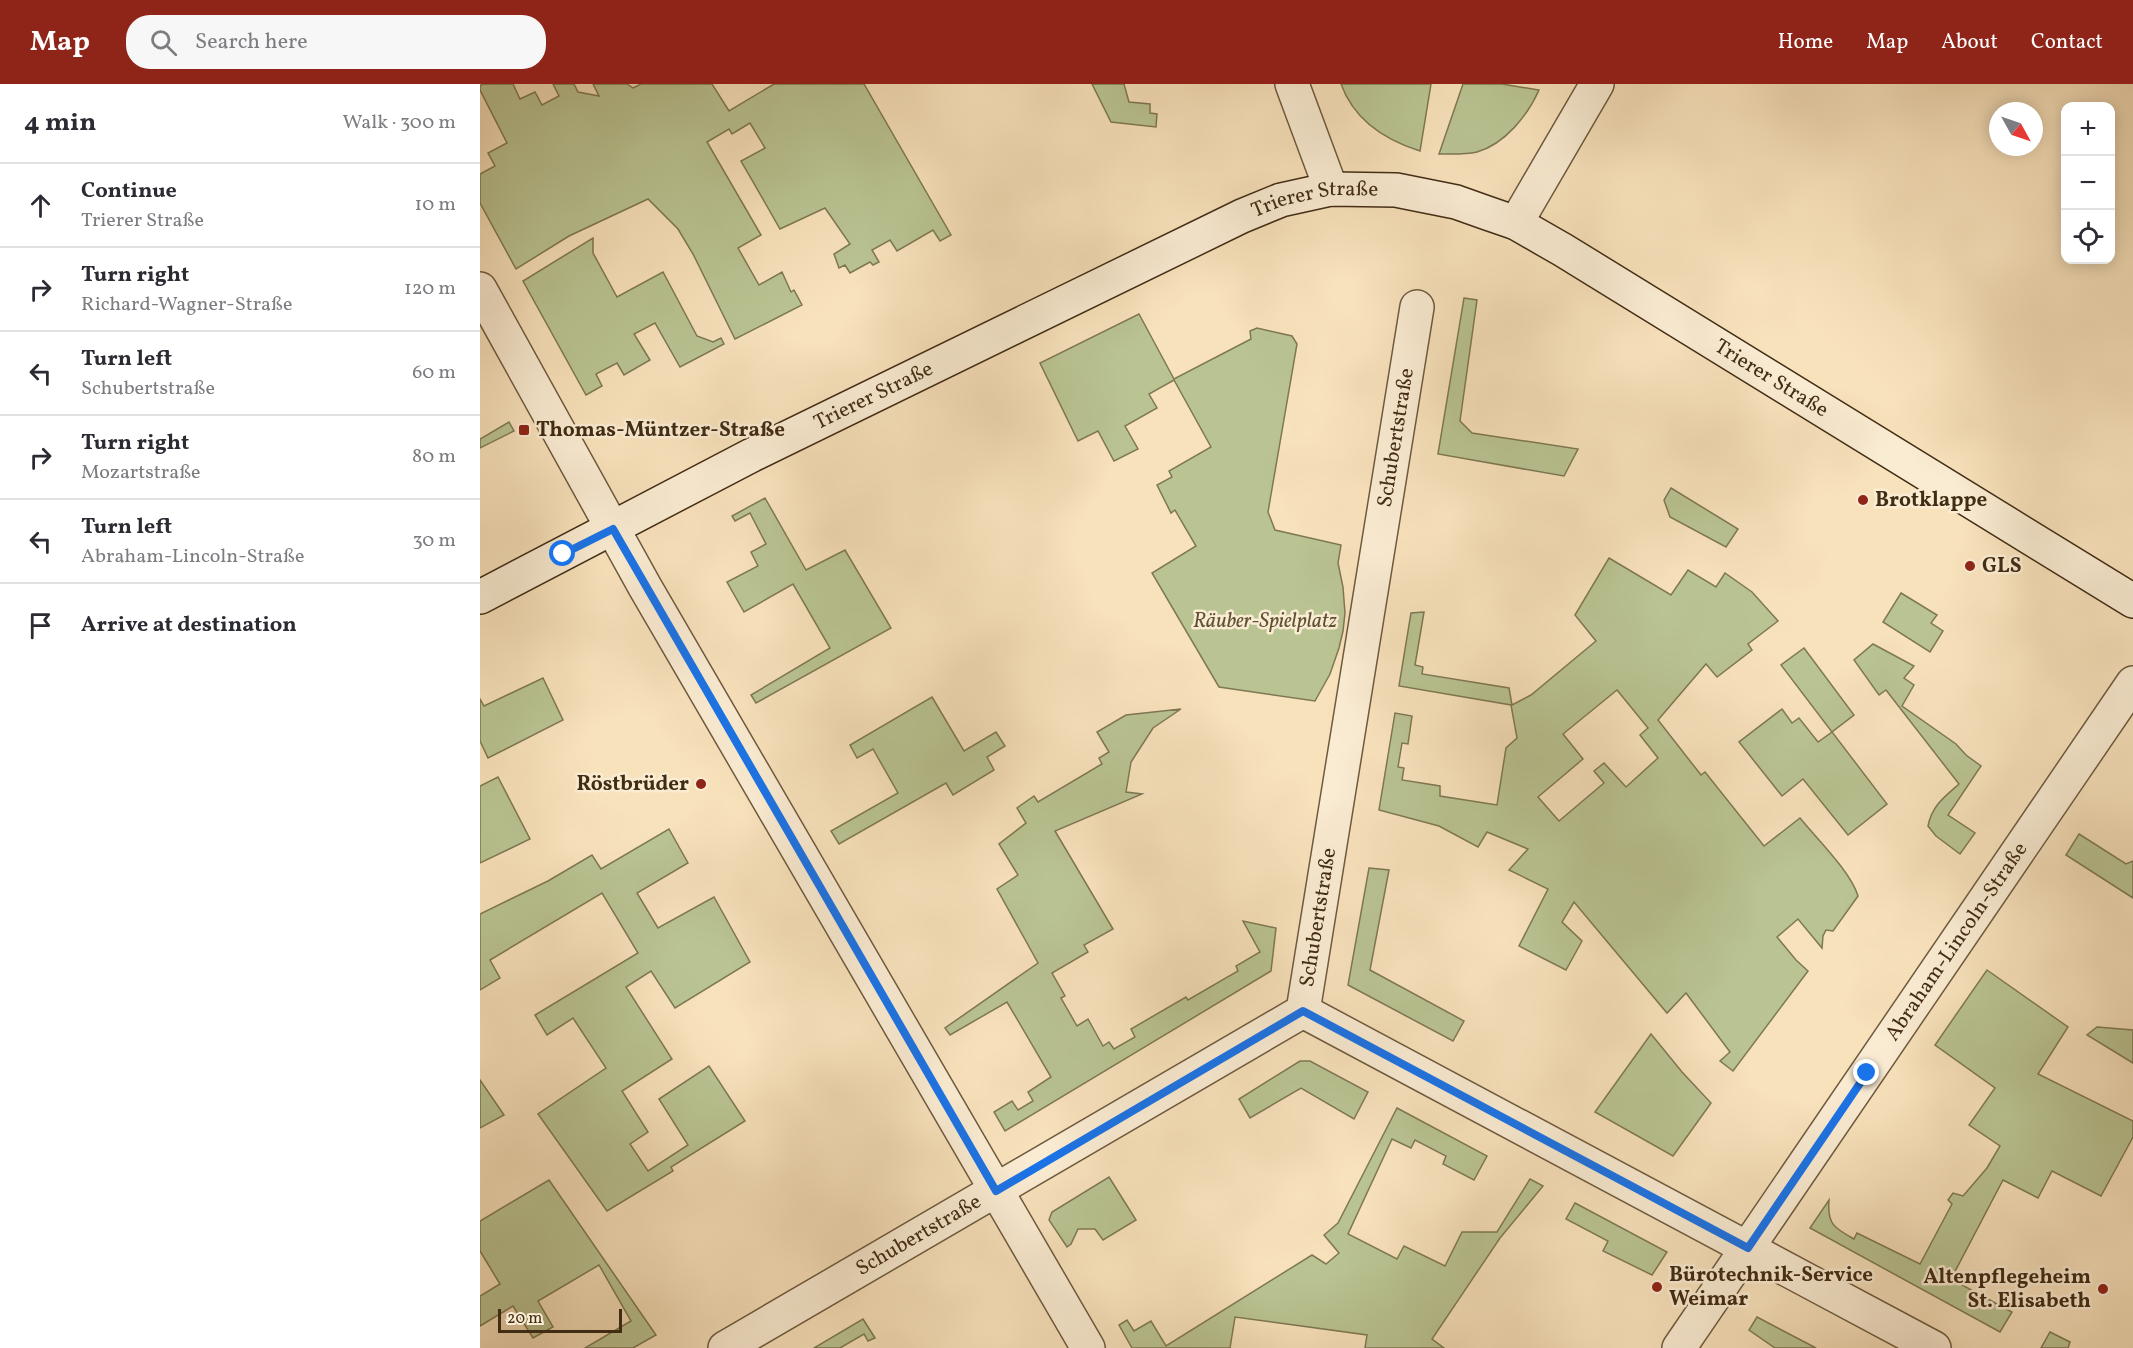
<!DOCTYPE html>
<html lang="en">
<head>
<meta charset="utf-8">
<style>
	:root { --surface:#fff; --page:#f7f7f7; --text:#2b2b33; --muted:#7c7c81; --line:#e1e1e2; --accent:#8f2418 }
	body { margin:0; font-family:Vollkorn,serif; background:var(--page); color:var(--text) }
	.controls { position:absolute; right:18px; top:18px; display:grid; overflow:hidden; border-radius:12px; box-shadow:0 3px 15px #0003 }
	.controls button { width:54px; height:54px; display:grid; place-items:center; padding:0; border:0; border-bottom:2px solid var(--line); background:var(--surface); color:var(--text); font:30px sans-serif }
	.compass { position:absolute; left:1509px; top:18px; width:54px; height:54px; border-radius:50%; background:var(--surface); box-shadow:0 3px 15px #0003; rotate:130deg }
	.scale { position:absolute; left:18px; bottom:15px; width:124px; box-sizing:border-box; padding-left:6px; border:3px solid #412c14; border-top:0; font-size:16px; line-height:21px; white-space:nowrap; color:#412c14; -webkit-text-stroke:4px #faecd3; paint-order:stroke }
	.stop { position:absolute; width:18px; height:18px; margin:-14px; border:4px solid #1a73e8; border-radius:50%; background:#fff }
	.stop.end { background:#1a73e8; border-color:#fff; box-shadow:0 2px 6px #0008 }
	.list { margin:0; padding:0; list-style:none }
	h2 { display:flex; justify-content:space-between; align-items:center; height:78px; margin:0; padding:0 24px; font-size:26px }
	h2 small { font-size:20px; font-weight:400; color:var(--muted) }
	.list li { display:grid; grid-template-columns:39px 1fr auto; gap:18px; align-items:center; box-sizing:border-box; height:84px; padding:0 24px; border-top:2px solid var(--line) }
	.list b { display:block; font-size:22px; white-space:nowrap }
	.list p { margin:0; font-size:20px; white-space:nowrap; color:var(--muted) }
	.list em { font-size:20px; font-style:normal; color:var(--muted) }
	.icon { flex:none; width:33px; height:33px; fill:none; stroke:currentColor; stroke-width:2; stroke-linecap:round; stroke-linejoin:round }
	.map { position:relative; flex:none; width:1653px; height:1264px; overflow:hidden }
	header { display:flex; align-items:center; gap:36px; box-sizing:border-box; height:84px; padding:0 30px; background:var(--accent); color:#fff }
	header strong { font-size:28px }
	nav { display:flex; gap:33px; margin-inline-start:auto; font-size:21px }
	.search { width:420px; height:54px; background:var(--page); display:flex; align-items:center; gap:15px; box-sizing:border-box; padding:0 21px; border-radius:24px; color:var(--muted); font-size:22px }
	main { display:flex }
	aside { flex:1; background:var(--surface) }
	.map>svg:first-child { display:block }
</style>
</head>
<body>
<header>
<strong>Map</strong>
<div class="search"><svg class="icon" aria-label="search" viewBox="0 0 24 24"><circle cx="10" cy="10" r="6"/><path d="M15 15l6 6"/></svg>Search here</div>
<nav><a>Home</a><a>Map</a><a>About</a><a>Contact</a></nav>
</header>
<main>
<aside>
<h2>4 min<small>Walk · 300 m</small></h2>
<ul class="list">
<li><svg class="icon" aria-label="ahead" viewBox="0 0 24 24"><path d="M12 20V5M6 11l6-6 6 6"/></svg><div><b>Continue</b><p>Trierer Straße</p></div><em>10 m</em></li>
<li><svg class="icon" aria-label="right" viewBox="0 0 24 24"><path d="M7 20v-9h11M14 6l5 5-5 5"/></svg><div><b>Turn right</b><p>Richard-Wagner-Straße</p></div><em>120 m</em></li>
<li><svg class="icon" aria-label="left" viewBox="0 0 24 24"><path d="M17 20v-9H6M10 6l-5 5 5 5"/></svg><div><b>Turn left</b><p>Schubertstraße</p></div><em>60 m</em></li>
<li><svg class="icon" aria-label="right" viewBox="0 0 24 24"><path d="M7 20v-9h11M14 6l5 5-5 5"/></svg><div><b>Turn right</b><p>Mozartstraße</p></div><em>80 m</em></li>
<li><svg class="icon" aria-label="left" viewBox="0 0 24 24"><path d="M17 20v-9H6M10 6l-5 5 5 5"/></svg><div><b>Turn left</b><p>Abraham-Lincoln-Straße</p></div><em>30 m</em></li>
<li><svg class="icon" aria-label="arrive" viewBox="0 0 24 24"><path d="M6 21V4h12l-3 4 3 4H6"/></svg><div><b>Arrive at destination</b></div></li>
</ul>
</aside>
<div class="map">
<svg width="1653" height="1264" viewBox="0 0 1653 1264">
	<rect width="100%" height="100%" fill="#f8e2bc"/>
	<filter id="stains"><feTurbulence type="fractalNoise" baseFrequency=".00333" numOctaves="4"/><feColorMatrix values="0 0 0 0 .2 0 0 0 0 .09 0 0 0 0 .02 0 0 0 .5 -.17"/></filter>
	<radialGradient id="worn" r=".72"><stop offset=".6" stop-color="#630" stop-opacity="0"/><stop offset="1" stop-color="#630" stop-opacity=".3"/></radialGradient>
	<g fill="#bac493" stroke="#7e7854" stroke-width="1.5" fill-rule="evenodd">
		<path d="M 3,0 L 33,0 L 40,15 L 55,8 L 62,21 L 79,12 L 73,0 L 94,0 L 98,8 L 119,12 L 113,0 L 147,0 L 153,4 L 161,0 L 232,0 L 249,27 L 294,0 L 384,0 L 471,151 L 460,157 L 453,146 L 417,167 L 410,156 L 392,166 L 399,178 L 393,181 L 390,178 L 370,189 L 365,181 L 359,184 L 354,170 L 370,160 L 345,124 L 300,145 L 261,77 L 285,64 L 270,39 L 252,50 L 249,45 L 227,58 L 281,151 L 258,164 L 279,201 L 302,188 L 311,208 L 314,206 L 322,221 L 255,255 L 213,170 L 198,145 L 168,115 L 89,152 L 36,185 L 0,119 L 0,90 L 15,82 L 8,69 L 27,59 L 0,6 L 0,2 Z"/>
		<path d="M 612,0 L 644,0 L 649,18 L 670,20 L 670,29 L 677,30 L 676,43 L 631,38 Z"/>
		<path d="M 861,0 L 951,0 L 940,67 C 905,56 874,36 861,0 Z"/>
		<path d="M 983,0 L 1022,0 L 1059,6 C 1048,31 1025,60 997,68 C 984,71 972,70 959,70 Z"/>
		<path d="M 113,154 L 113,169 L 137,213 L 183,188 L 217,252 L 233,258 L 241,254 L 244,260 L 200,283 L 175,239 L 154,250 L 170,276 L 144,291 L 137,279 L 116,290 L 122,302 L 106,311 L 43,197 Z"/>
		<path d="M 984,214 L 997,216 L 980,337 L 992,349 L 1098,365 L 1084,392 L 958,370 Z"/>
		<path d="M 659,230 L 694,295 L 771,255 L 770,247 L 777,244 L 812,252 L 817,260 L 788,428 L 795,446 L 861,461 L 858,479 L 863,503 L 865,529 L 863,547 L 859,564 L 850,590 L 835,617 L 739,603 L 672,489 L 716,462 L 695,426 L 691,429 L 677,401 L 692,393 L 689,387 L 731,363 L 694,296 L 669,310 L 677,324 L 645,342 L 658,365 L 634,377 L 618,347 L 598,357 L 560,279 Z"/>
		<path d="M 29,338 L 34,347 L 0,364 L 0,355 Z"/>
		<path d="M 1191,404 L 1258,445 L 1246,463 L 1190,433 L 1184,416 Z"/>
		<path d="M 285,414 L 326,486 L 365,466 L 411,544 L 276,619 L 271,611 L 350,564 L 313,500 L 264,528 L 247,498 L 278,482 L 271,468 L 286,460 L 270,429 L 255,437 L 252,432 Z"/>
		<path d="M 1129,474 L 1191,511 L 1208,486 L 1236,503 L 1245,489 L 1272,508 L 1298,537 L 1268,560 L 1272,566 L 1237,593 L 1226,580 L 1178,636 L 1221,691 L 1225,688 L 1284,762 L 1320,734 C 1336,754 1371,788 1378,812 L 1353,847 L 1346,846 L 1343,852 L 1342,864 L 1318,835 L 1297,853 L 1316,876 L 1328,887 L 1253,987 L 1240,977 L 1250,968 L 1206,909 L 1187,929 L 1094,818 L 1082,838 L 1102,857 L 1086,886 L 1039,862 L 1068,805 L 1029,786 L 1048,765 L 1007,748 L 998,763 L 959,742 L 899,726 L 915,629 L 932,632 L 928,660 L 922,659 L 918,683 L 924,684 L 922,696 L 960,702 L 960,712 L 1017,721 L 1026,664 L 1037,654 L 1031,621 L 919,602 L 931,529 L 944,528 L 935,581 L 943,583 L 942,590 L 1029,604 L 1032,621 L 1051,611 L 1116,557 L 1095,531 ZM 1137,606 L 1168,644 L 1160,651 L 1178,674 L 1146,703 L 1124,679 L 1114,687 L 1124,699 L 1079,737 L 1058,713 L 1103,675 L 1083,650 Z"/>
		<path d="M 1421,509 L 1457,531 L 1451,539 L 1463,547 L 1450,568 L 1403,538 Z"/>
		<path d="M 1393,560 L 1434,582 L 1424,594 L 1434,601 L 1422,622 L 1476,660 L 1486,671 L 1501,682 L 1468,731 L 1495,749 L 1480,770 L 1456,752 L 1448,742 C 1452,722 1464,713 1479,700 L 1406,606 L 1399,611 L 1374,576 Z"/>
		<path d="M 1324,564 L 1374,631 L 1352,648 L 1407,720 L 1368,751 L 1323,695 L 1302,712 L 1259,658 L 1302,625 L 1312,639 L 1319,634 L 1338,658 L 1352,648 L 1301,581 Z"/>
		<path d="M 63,594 L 83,636 L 8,674 L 0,657 L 0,615 L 4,622 Z"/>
		<path d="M 452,613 L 484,667 L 516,648 L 525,662 L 507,673 L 514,686 L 473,711 L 466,699 L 359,760 L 351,747 L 418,709 L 393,665 L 377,674 L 370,661 Z"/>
		<path d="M 701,625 L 673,644 L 651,678 L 646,708 L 662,710 L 575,747 L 633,845 L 604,861 L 608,868 L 572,889 L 585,912 L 581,914 L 597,942 L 608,935 L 623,962 L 629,958 L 634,965 L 655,953 L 651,945 L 706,913 L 708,916 L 758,887 L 756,882 L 780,868 L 763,837 L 796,844 L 791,887 L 525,1047 L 514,1028 L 532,1017 L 538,1026 L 553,1017 L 548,1008 L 571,993 L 527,918 L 470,951 L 465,944 L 558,879 L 517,805 L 538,791 L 519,760 L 546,739 L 537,724 L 554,712 L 558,718 L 622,680 L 619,674 L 629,668 L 617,648 L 646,631 Z"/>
		<path d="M 18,693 L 50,755 L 0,779 L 0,702 Z"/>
		<path d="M 189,745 L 208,779 L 157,809 L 178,844 L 234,813 L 270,878 L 195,924 L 171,887 L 146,903 L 192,975 L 142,1007 L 168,1048 L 150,1060 L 168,1087 L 208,1061 L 179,1015 L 229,982 L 265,1037 L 191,1083 L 193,1087 L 127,1127 L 58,1030 L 126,984 L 93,934 L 67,951 L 55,931 L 158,869 L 122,809 L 10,876 L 20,894 L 0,906 L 0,830 L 68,797 L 112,771 L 121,785 Z"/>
		<path d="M 1599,750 L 1646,780 L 1653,777 L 1653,814 L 1586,771 Z"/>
		<path d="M 889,784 L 909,786 L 890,886 L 984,937 L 973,957 L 868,901 Z"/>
		<path d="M 1507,886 L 1588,943 L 1558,990 L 1653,1037 L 1653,1053 L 1621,1112 L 1572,1087 L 1558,1114 L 1523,1096 L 1471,1195 L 1532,1228 L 1520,1248 L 1330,1144 L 1349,1116 C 1347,1140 1354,1144 1374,1155 L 1377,1149 L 1440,1180 L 1472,1120 L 1468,1116 L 1473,1109 L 1483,1112 L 1507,1084 L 1520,1062 L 1489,1041 L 1515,1004 L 1455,961 Z"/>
		<path d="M 1617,943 L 1653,946 L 1653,979 L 1607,951 Z"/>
		<path d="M 1171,950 L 1202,988 L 1231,1019 L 1193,1072 L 1115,1028 Z"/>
		<path d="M 820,977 L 830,977 L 888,1008 L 874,1035 L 821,1004 L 770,1034 L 759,1015 Z"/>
		<path d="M 0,996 L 24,1031 L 0,1044 Z"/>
		<path d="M 917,1024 L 1007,1072 L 994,1096 L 963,1080 L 966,1072 L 935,1056 L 931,1064 L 912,1055 L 868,1150 L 917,1175 L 924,1162 L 965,1182 L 982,1148 L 1017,1148 L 1050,1095 L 1063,1102 L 1020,1154 L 952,1255 L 964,1264 L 885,1264 L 887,1251 L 755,1233 L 750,1264 L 652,1264 L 639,1241 L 647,1236 L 654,1247 L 671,1237 L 686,1262 L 832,1171 L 846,1180 L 859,1169 L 844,1151 L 858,1139 Z"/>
		<path d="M 629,1093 L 656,1136 L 623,1156 L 615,1145 L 598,1145 L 591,1160 L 587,1163 L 569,1136 L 572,1128 Z"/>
		<path d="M 69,1096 L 176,1251 L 153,1264 L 105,1264 L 151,1237 L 119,1181 L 58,1217 L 73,1243 L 53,1254 L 33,1222 L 0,1242 L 0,1212 L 20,1200 L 0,1167 L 0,1137 Z"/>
		<path d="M 1095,1119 L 1187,1168 L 1172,1191 L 1123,1167 L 1128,1157 L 1086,1135 Z"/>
		<path d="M 1277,1233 L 1336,1264 L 1295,1264 L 1269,1246 Z"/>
		<path d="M 383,1235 L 395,1254 L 388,1257 L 384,1250 L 360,1264 L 334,1264 Z"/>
		<path d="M 1570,1248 L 1590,1258 L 1588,1264 L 1561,1264 Z"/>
	</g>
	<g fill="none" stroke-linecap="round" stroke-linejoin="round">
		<defs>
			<g id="street">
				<path d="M 812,0 L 851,105"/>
				<path d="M 1036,139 L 1117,0"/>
				<path d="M 0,205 L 165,503 L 608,1264"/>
				<path d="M 823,927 L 1454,1264"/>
				<path id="s1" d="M 245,1264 L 823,927 L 937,223"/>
				<path id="s2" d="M 1199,1264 L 1653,599"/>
			</g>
			<g id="secondary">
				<path id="s3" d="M 0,513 L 272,371 L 762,132 L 801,116 L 851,105 L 916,106 L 976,118 L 1007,129 L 1036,139 L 1083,166 L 1653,517"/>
			</g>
		</defs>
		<use href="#street" stroke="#6f5a3e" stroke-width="36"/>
		<use href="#secondary" stroke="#412c14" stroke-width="36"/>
		<use href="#street" stroke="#faecd3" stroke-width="33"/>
		<use href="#secondary" stroke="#faecd3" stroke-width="33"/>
	</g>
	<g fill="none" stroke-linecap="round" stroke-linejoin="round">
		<path stroke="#1a73e8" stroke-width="8" d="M 83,470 L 133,445 L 516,1107 L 823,927 L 1268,1164 L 1387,989"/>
	</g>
	<g fill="#8f2418" stroke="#faecd3" stroke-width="2">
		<rect x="38" y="340" width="12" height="12" rx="3"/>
		<circle cx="1383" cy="416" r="6"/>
		<circle cx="1490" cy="482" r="6"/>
		<circle cx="221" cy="700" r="6"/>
		<circle cx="1177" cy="1203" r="6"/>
		<circle cx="1623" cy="1205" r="6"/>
	</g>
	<g text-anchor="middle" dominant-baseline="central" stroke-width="5" stroke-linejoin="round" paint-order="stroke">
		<g font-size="21" fill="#412c14" stroke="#faecd3">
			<text stroke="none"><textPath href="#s3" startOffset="928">Trierer Straße</textPath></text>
			<text stroke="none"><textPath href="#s3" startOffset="1434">Trierer Straße</textPath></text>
			<text stroke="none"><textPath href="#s3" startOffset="442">Trierer Straße</textPath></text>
			<text stroke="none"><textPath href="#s1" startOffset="1250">Schubertstraße</textPath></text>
			<text stroke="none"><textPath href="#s1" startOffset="764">Schubertstraße</textPath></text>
			<text stroke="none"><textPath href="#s2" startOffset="492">Abraham-Lincoln-Straße</textPath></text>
			<text stroke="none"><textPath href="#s1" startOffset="224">Schubertstraße</textPath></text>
		</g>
		<g font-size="21" font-weight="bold" fill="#412c14" stroke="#faecd3" text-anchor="start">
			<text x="56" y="346">Thomas-Müntzer-Straße</text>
			<text x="1395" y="416">Brotklappe</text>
			<text x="1502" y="482">GLS</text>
			<text x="209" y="700" text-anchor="end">Röstbrüder</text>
			<text x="1189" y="1191">Bürotechnik-Service<tspan x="1189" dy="24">Weimar</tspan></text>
			<text x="1611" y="1193" text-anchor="end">Altenpflegeheim<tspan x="1611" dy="24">St. Elisabeth</tspan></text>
		</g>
		<g font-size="21" font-style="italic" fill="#5f5234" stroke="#faecd3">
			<text x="785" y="537">Räuber-Spielplatz</text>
		</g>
	</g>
	<rect width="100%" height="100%" filter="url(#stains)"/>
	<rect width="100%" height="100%" fill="url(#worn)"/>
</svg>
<div class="controls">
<button>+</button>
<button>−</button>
<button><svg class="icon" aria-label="locate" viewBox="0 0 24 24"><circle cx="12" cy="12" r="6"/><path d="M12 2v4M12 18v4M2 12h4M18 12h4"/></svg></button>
</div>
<svg class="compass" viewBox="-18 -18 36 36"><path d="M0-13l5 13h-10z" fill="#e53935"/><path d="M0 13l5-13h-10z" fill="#7c7c81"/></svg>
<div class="scale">20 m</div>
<div class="stop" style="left:83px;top:470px"></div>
<div class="stop end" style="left:1387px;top:989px"></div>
</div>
</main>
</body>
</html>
